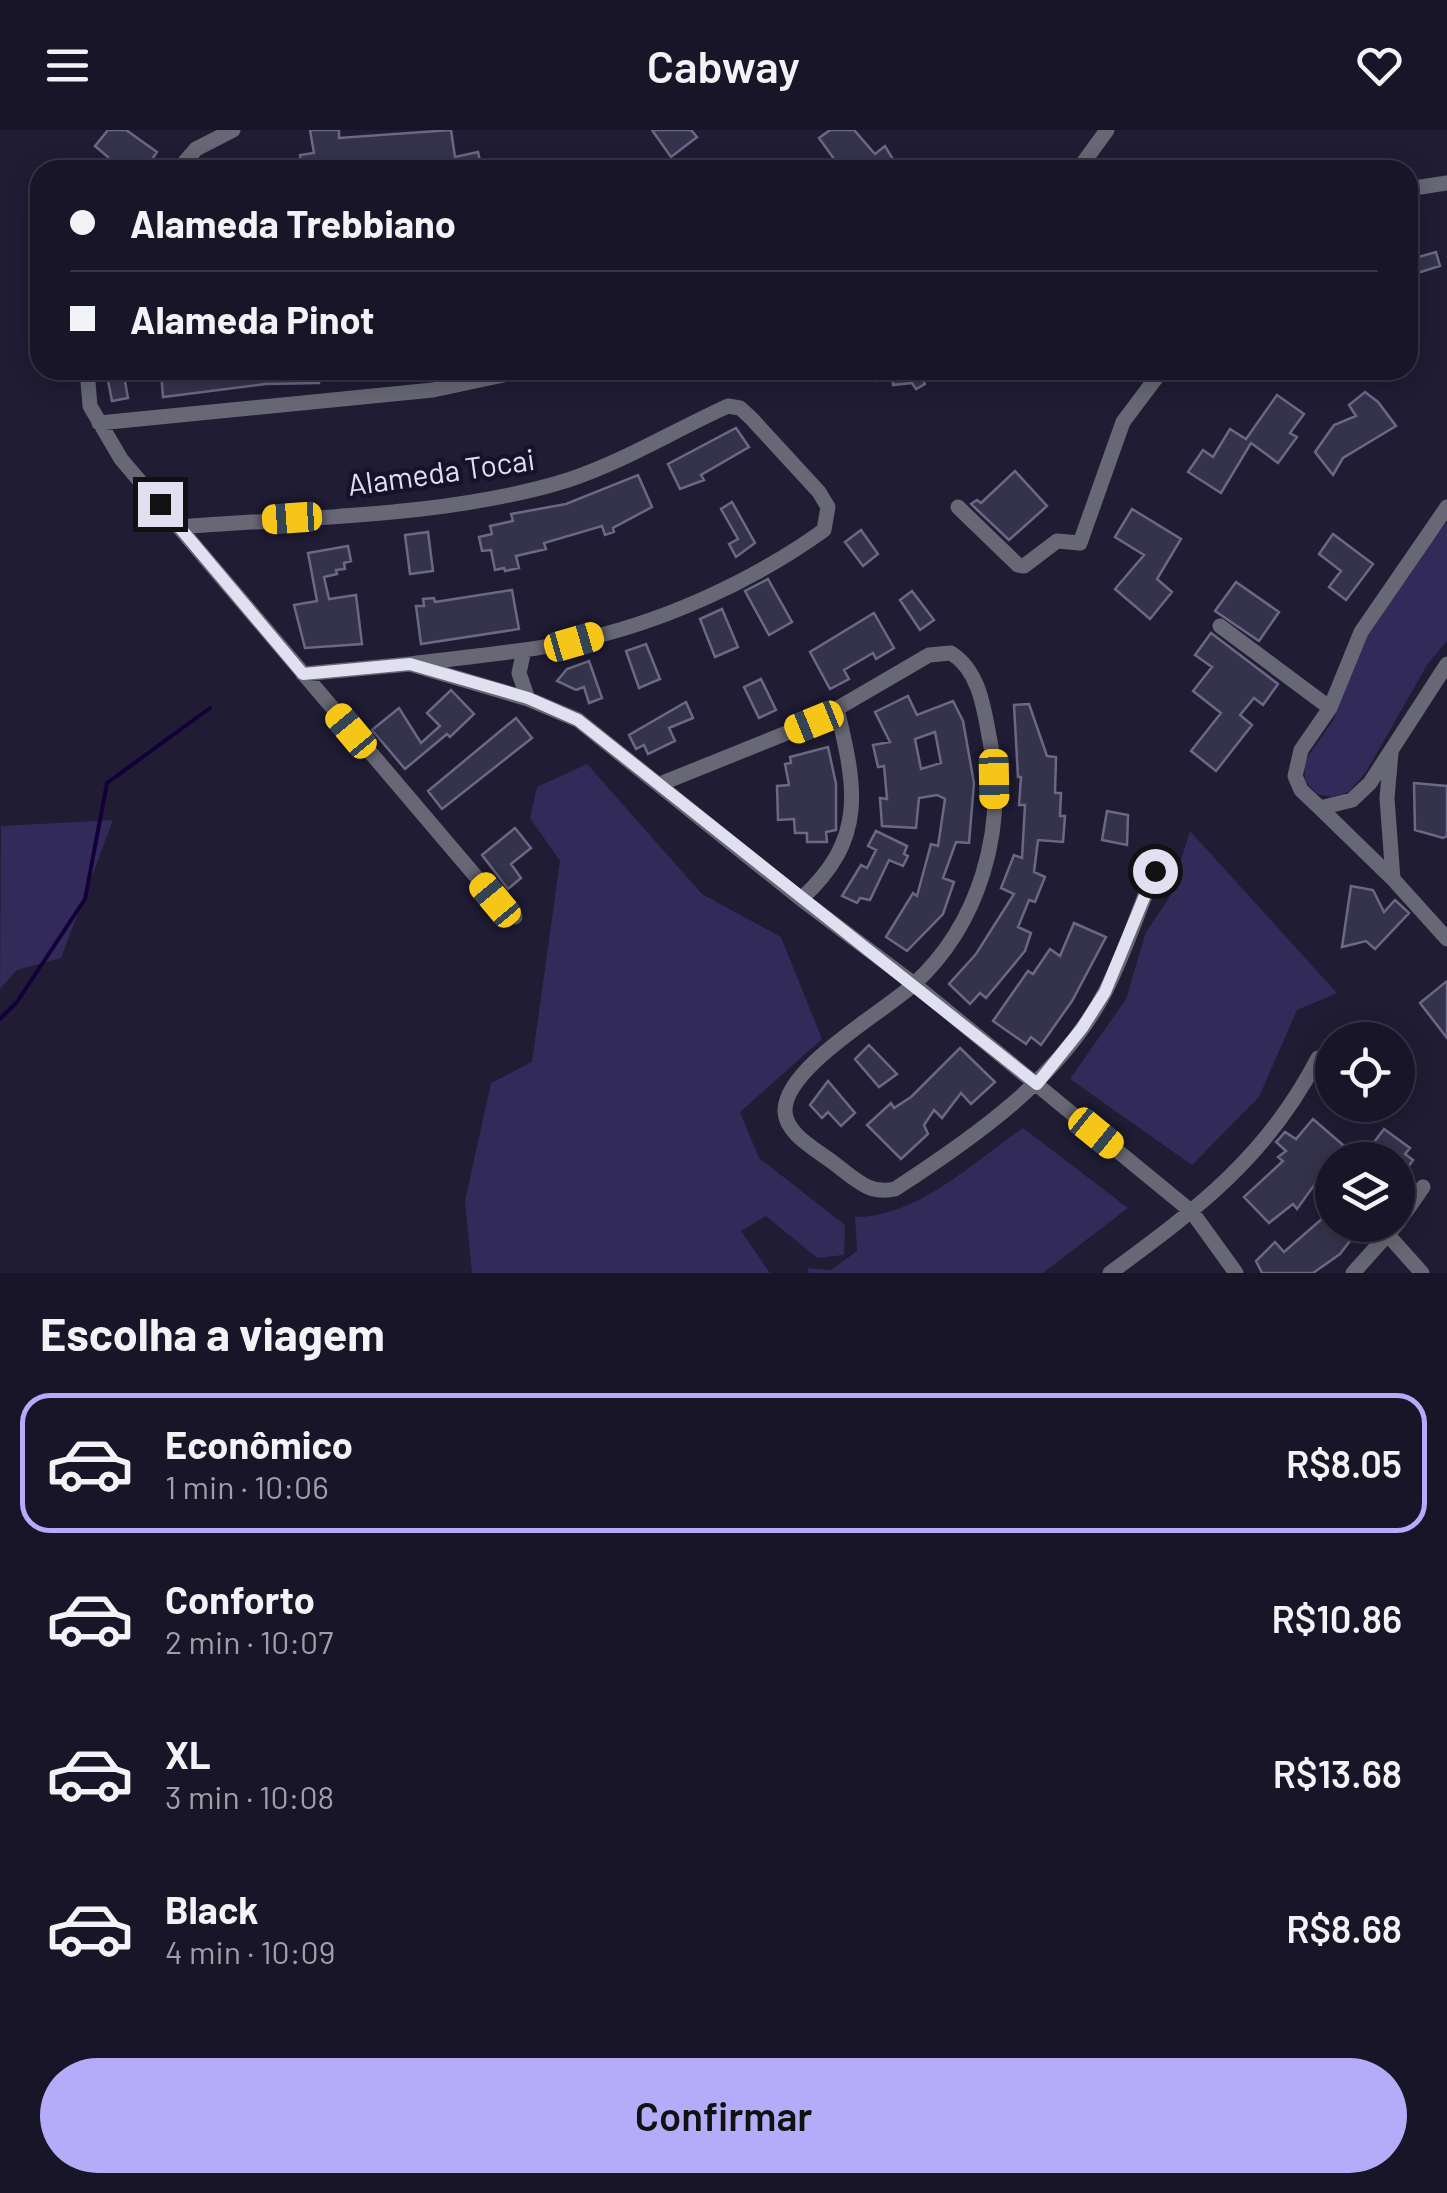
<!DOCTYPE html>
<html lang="pt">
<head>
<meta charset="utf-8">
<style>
	:root { --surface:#171527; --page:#242233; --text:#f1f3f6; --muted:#9e9fa7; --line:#363444; --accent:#b5acf9 }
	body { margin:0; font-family:Barlow,sans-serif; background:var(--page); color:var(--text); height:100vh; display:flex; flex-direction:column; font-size:38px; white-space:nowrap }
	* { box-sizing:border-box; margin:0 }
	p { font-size:32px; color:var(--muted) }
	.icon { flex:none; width:55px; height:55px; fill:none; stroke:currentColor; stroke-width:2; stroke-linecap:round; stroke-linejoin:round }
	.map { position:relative; height:1143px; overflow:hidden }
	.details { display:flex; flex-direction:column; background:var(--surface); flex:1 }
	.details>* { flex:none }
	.banner { position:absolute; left:30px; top:30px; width:1388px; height:220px; border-radius:30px; box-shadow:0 5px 25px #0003,0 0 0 2px var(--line); display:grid; align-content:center; height:220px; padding:0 40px; background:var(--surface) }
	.controls { position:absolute; left:1315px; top:892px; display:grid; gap:20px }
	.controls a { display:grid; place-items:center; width:100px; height:100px; border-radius:50%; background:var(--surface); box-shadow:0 5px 25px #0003,0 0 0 2px var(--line); font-size:50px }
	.end { position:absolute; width:45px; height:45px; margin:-22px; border:12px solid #e1e0f1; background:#111; box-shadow:0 0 0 5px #111 }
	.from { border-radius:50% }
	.car { position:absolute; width:30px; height:60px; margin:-30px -15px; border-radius:12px; box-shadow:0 0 8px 2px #0007; background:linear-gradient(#f5c518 24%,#345 0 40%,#f5c518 0 76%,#345 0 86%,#f5c518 0) }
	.banner b { display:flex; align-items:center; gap:35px; height:95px; font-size:38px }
	.banner b+b { border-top:2px solid var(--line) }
	.banner i { width:25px; height:25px; background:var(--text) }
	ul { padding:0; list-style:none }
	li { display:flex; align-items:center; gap:30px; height:140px; margin:0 20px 15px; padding:0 20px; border:5px solid transparent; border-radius:30px }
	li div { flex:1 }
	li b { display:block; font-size:38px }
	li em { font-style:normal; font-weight:600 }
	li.selected { border-color:var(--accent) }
	li>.icon { width:90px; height:90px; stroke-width:1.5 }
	h2 { padding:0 40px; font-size:45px; line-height:120px }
	.primary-button { display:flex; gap:20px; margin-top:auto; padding:20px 40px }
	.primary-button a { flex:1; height:115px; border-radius:60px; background:var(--accent); color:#111; font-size:40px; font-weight:600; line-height:115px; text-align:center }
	header { display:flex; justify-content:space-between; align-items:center; height:130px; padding:0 40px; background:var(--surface); font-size:45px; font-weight:600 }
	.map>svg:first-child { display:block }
</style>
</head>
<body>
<header><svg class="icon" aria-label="menu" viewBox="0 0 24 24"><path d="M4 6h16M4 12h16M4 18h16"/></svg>Cabway<svg class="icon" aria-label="heart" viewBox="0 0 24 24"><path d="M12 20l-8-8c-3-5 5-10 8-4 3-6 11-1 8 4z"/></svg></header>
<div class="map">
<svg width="1447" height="1143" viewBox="0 0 1447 1143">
	<rect width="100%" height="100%" fill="#1f1c34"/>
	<path fill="#322a59" d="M1447,392V511L1427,535L1366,642L1349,662L1331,667L1317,664L1305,651L1304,632L1334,589L1365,506L1397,457Z
		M587,634L702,764L781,807L822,909L740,982L759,1028L845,1095L844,1125L817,1128L766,1086L741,1101L770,1143H472L465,1071L491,953L532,932L560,731L530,688L537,657Z
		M113,690L61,828L17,840L0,859L1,696Z
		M1190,701L1337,863L1297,880L1259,967L1192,1035L1070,949L1126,869L1146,802L1169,768Z
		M1023,998L1128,1078L1043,1143H809L807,1138L831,1140L857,1121L855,1087C918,1087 973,1032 1023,998Z"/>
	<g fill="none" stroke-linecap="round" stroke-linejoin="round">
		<path stroke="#130039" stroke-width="4" d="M0,889L17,872L85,769L107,653L210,578"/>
	</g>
	<path fill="#35324c" stroke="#6b6886" stroke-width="2.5" fill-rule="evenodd" d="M108,0H126L157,22L150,32L160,40H100L108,27L95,16Z
		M310,0H339V8L451,0L455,27L478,22L482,40H427V36L302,40L300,25L314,23Z
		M652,0H691L697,7L671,27Z
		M830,0H854L875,24L885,16L894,31L883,40H842L819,8Z
		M1436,122L1440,136L1408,146V130Z
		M106,240H123L128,268L112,271Z
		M181,240H318L319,253L266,254L163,267L161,242Z
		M874,240H917L925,254L916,259L912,253L893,255V250L875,251Z
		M1365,262L1378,272L1396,296L1343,328L1333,345L1315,322L1334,295L1356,286L1349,275Z
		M1277,265L1304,284L1290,303L1297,307L1278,333L1251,313L1221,363L1188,342L1203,320L1213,327L1230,299L1246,309Z
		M736,298L749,317L701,345L704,350L680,359L668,334Z
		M1015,341L1047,376L1009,410L971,374L977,370L981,373Z
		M638,345L652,377L613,398L614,402L605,405L602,396L544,413L546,419L516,426L519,438L505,441L504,438L495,440L491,420L482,421L479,407L492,404L490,396L513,391L511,384L566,374Z
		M732,372L755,413L736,427L729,414L738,409L721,379Z
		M1132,379L1181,409L1157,449L1172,462L1150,489L1115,459L1144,425L1115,407Z
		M861,400L878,424L863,436L845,412Z
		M428,402L433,441L410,444L405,405Z
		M1333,404L1373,434L1346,470L1329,457L1341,441L1319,424Z
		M348,416L351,431L344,433L345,439L336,440L337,444L324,447L329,469L356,465L362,514L305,518L294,475L317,471L308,423Z
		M768,449L792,492L769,505L745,461Z
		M1236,452L1279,482L1259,511L1215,481Z
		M512,460L519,499L421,514L416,476H424L423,469L434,468L435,472Z
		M912,461L934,490L920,500L900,470Z
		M722,479L738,517L715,527L700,489Z
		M874,483L894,518L876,529L873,523L844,540L849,549L830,559L810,522Z
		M1211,503L1278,554L1263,575L1254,568L1240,585L1252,595L1216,641L1191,621L1221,583L1193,561L1212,537L1195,525Z
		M646,514L660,549L639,558L626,521Z
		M589,531L602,568L589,573L584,557L576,560L557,551L567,539Z
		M761,549L776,580L759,588L744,557Z
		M451,560L474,584L450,607L447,604L405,639L372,600L399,578L421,613L440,596L427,583Z
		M908,566L917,585L953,571L963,591L974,653L969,713L956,712L943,748L954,752L943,784L907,821L886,807L913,763L917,766L931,714L938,716L945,669L937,665L919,668L916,698L882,696L880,668L887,669L884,636L878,637L873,615L890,612L875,582ZM935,602L941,633L921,639L915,609Z
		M686,572L693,588L669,598L675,611L648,624L644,615L636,619L629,605Z
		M1029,574L1047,626L1056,627L1055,663H1061L1060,686H1065L1063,712L1038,710L1034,742L1045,747L1035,772L1029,770L1018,797L1031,803L1025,821L986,868L980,863L970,874L949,854L976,824L1014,764L1001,758L1014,725L1022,728L1025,675H1019L1021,647H1018L1014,575Z
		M516,588L532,608L442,679L428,661Z
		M828,617L836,654V700L826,702L827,712H807V703H795L794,689L778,690L777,656L789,655L785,634L791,633L790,627Z
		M1414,653L1447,656V706L1443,708L1415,700Z
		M1107,681L1128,685L1127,715L1102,710Z
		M515,698L531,718L511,734L521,748L508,759L482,725Z
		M876,701L907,716L904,724L908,726L903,736L889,730L870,770L860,768L857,773L842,766L861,735L867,738L876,720L868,716Z
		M1351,756L1373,760L1384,782L1395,770L1409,783L1375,819L1366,811L1342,817Z
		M1074,793L1106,807L1072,871L1041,915L1031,907L1026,914L993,891L1028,841L1033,844L1050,819L1060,826Z
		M1447,851V908L1420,873Z
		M869,915L897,944L879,957L855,929Z
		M960,918L995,952L971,974L961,963L942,988L934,980L924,995L928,1004L901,1029L867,995L891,973L894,978L911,967Z
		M828,951L855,983L841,996L828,982L822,988L810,975Z
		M1313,989L1343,1015L1297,1079L1293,1074L1269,1093L1244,1067L1283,1031L1278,1027L1286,1021L1276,1012L1279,1009L1285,1002L1296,1009Z
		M1384,999L1410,1018L1405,1024L1413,1030L1398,1051V1030H1373L1380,1021L1372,1015Z
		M1332,1080V1095H1362L1340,1124L1313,1143H1262L1256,1131L1275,1112L1284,1122Z"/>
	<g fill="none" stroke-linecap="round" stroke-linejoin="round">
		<path stroke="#686775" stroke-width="15" d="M178,40L196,19L233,0
			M1078,40L1107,0
			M1408,59L1447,53
			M87,240L90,276L121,329L495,769L515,787
			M99,293L433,260L527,240
			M958,377L1018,435L1024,436L1057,411L1080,413L1123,292L1162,240
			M1447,377L1361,502L1330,578L1301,620L1295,646L1301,660L1320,678L1352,670L1370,653L1447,534
			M180,397C303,387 450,387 568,350C623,332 675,300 728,276L740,278L751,288L819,362L828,377L824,400C752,452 659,494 571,512C518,523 464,527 410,534
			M1220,496L1330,578
			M524,520L519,543L528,569
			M303,544L410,534L528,569L578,590L801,769L914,854L1192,1082L1236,1143
			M1391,623L1387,668L1393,749
			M660,654L814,592L929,525L951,523C980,541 984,580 990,611C1007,699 980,794 913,855C882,883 786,937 785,980C784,1004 819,1021 835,1034C855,1049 869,1065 895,1059C975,1007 1060,948 1105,862C1125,823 1138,781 1155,741
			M1320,678L1393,749L1447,809
			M801,769C867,709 856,658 837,579
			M1398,1093L1423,1057
			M1388,1105L1422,1143
			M1110,1143C1197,1079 1267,1027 1318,928
			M1353,1143L1396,1095"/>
	</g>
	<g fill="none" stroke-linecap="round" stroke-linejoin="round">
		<path stroke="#e1e0f1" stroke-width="12" d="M160,374L303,544L410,534L528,568L578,590L1037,954L1082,898L1105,862L1155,741"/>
	</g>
	<g text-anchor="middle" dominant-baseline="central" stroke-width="9" stroke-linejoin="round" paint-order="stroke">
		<g font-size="30" fill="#e1e0f1" stroke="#16122a">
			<text transform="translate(441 341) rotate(-8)">Alameda Tocai</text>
		</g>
	</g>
</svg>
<div class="controls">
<a><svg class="icon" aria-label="locate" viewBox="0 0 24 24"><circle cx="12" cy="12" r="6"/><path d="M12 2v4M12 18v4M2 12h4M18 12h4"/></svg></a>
<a><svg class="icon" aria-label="layers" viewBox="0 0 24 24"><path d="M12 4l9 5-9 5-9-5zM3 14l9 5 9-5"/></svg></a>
</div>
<i class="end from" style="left:1155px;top:741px"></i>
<i class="end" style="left:160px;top:374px"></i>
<i class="car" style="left:292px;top:388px;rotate:266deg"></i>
<i class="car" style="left:574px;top:512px;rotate:74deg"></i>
<i class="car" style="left:814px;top:592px;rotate:248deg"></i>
<i class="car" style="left:351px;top:601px;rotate:320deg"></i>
<i class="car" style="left:994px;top:649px;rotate:179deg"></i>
<i class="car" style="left:495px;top:770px;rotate:320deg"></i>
<i class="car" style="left:1096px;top:1003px;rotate:129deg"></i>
<div class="banner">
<b><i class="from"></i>Alameda Trebbiano</b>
<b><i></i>Alameda Pinot</b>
</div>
</div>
<section class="details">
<h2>Escolha a viagem</h2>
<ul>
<li class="selected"><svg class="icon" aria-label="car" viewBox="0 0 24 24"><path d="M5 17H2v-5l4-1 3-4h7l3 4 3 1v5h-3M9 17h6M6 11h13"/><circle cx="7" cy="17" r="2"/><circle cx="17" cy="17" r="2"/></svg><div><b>Econômico</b><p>1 min · 10:06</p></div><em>R$8.05</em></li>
<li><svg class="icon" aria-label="car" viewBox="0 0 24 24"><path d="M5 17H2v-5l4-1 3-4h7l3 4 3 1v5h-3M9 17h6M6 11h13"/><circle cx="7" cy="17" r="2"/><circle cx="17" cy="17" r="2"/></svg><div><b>Conforto</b><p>2 min · 10:07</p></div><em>R$10.86</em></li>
<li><svg class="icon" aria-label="car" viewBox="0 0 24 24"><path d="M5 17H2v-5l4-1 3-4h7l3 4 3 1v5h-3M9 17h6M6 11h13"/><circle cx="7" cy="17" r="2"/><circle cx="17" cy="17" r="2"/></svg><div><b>XL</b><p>3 min · 10:08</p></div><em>R$13.68</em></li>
<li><svg class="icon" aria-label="car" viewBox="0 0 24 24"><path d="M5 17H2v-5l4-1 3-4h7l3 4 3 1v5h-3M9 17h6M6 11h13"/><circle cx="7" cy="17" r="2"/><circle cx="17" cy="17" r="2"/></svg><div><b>Black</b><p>4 min · 10:09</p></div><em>R$8.68</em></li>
</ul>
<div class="primary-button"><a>Confirmar</a></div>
</section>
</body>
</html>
